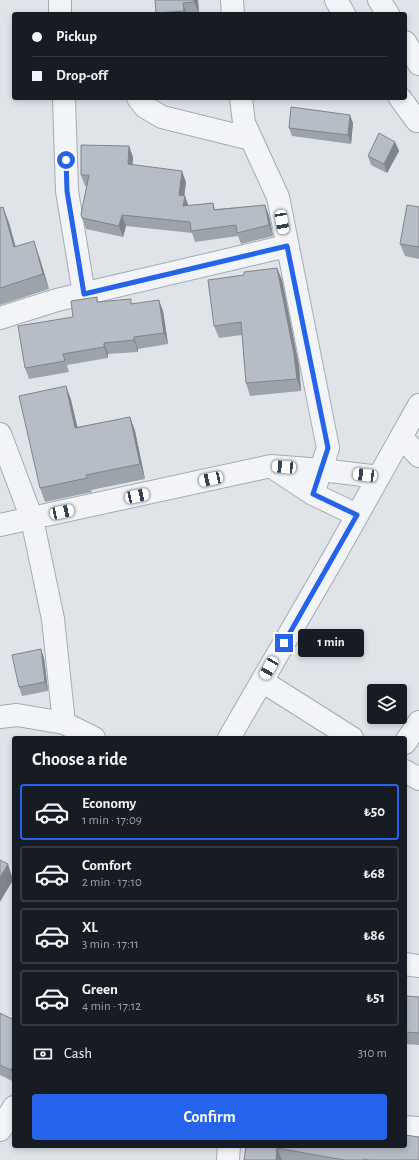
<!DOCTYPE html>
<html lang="en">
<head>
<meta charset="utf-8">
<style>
	:root { --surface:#171b24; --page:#20242c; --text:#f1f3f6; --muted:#9ea1a6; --line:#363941; --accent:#2563eb }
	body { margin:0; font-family:"Alegreya Sans",sans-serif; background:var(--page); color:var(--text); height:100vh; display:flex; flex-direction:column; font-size:15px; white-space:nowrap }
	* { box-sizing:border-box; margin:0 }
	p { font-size:13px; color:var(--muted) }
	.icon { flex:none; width:22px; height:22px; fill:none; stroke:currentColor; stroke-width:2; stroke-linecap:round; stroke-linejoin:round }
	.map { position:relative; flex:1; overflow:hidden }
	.drawer { position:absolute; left:12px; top:736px; width:395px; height:412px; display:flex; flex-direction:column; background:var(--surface); border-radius:4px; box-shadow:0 2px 6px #0003 }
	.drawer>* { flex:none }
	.hud { position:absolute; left:12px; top:12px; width:395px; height:88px; border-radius:4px; box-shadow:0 2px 6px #0003; display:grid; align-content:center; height:88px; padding:0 20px; background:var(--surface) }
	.controls { position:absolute; left:367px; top:684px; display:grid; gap:8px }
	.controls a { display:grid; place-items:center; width:40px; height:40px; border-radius:4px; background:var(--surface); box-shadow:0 2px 6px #0003; font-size:20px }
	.end { position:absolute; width:18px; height:18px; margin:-9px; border:5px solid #2563eb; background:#fff; box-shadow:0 0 0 2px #fff }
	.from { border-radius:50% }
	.bubble { position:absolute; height:28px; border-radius:4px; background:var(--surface); box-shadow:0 2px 6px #0003; font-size:13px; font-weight:700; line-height:28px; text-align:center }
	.car { position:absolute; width:12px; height:24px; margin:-12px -6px; border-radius:5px; box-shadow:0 0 3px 1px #0007; background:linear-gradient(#fff 24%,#345 0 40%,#fff 0 76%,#345 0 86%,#fff 0) }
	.hud b { display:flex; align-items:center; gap:14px; height:38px; font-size:15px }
	.hud b+b { border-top:1px solid var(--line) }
	.hud i { width:10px; height:10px; background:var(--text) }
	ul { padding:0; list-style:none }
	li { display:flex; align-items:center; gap:12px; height:56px; margin:0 8px 6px; padding:0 12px; border:2px solid var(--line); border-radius:4px }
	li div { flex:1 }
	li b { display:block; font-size:15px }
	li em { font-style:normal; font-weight:700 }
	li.selected { border-color:var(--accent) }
	li>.icon { width:36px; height:36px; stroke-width:1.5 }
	h2 { padding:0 20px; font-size:18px; line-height:48px }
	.pay { display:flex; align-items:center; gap:10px; height:44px; padding:0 20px; font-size:15px }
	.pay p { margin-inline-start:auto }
	.button { display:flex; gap:8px; margin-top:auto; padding:8px 20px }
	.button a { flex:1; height:46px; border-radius:4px; background:var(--accent); color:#fff; font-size:16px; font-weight:700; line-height:46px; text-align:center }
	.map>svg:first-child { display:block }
</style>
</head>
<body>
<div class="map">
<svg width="419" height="1160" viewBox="0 0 419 1160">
	<rect width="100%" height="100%" fill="#e0e4e9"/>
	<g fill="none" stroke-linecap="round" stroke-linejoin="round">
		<defs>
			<path id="minor" d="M60,0V14
				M232,0L233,14
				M336,0L344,14
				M379,0L388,14
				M405,42L419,64
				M64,98L67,191L84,294
				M138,98L145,107L162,117L251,139
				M241,98L244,123L278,197L328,448L313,494
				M400,98L417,121H419
				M0,318L57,300L287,246
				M0,434L32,519L53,619L64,723
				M401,437L419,456
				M272,467L313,494L357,515
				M0,525L271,466L322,470L379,477
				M262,681L352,738
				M0,717L17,715L64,723L94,738
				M229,738L335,555L419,405
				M405,743L419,722
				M405,771L419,779
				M405,964L419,966
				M405,1127L419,1128
				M0,1130L14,1107
				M228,1160L229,1146"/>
		</defs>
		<use href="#minor" stroke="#a5abb3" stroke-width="24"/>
		<use href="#minor" stroke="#f3f4f7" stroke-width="22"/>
	</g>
	<path fill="#9da3aa" d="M155,0H198L199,14H156Z
		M353,123L351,144L292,136L289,128Z
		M395,142L399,151L387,173L371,165L368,156Z
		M133,157L132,165L186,182L184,196L188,206L213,203L215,209L265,205L269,216L273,236L241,244L238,236L195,242L192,233L126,226L123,237L86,229L82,218L87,186H85L81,175Z
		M3,207L9,223L15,246L39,256L49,289L0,305V208Z
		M419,207V259L405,256L400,244Z
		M277,268L282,280L299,366L301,391L250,396L246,383L242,335L219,338L214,326L244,275Z
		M97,297L98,302L133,304L163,311L168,344L138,349V352L108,354V358L67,365L69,372L29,379L25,368L73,317Z
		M66,386L71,400L77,427L130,417L135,431L145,479L91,490L92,492L45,502L40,488Z
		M44,658L48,691L22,696L19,687Z
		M405,996L419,997V1045L405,1044Z
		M0,1013L14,1020V1082L0,1075Z
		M419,1137V1160H244L246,1146Z"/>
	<path fill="#80848b" d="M194,0H198L199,14L194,2Z
		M183,3L187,14H185L184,11Z
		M350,115L353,123L351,144L348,135Z
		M395,142L399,151L387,173L384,164Z
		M129,146L133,157L132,175L128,164Z
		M182,171L186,182L183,206L179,195Z
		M185,196L189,207L183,206Z
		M265,205L269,216L273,236L269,225Z
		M3,207L9,223L20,262L14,247Z
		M122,215L126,226L123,237L119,226Z
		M34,241L39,256L49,289L43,274Z
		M277,268L282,280L299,366L301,391L297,379Z
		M159,300L163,311L168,344L164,333Z
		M134,337L138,349V352L134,340Z
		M104,343L108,354V358L104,347Z
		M66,386L71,400L81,442L75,428Z
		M130,417L135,431L145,479L140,464Z
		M41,649L44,658L48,691L45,682Z
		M8,864L13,880L0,902V877Z
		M14,1063V1079L11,1070Z
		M277,1148L282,1160H276Z"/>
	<path fill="#b7bdc6" stroke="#80848b" d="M155,0H194V2L183,3L184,11L156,13Z
		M291,107L350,115L348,135L289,128Z
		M379,133L395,142L384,164L368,156Z
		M81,145L129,146L128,164L182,171L179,195L185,196L183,206L213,203L214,210L265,205L269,225L237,233L236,225L191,231L190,222L122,215L119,226L82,218L81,214L89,175H81Z
		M407,205L419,207V247L400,244Z
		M3,207L14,247L34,241L43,274L0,288V208Z
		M277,268L294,354L297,379L246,383L241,322L214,326L208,280L244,275V272Z
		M97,297V302L131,299V304L159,300L164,333L134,337V340L104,343V347L63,354L65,361L25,368L18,326L73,317L71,301Z
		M66,386L75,428L130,417L140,464L86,475L87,478L40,488L19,396Z
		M41,649L45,682L19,687L12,655Z
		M0,860L8,864L0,877Z
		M405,996L419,997V1033L405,1032Z
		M0,1013L14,1020V1063L11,1070L0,1065Z
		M405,1135L419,1137V1160H369L364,1159V1160H344L277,1148L276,1160H244L246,1146H405Z"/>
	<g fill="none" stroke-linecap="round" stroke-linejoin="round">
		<path stroke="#2563eb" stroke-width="5" d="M66,160L67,191L84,294L287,246L328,448L313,494L357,515L284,643"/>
	</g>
</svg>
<div class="controls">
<a><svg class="icon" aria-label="layers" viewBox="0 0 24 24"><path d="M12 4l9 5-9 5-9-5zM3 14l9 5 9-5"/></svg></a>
</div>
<i class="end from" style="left:66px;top:160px"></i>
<i class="end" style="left:284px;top:643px"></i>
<div class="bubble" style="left:298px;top:629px;width:66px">1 min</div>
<i class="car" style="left:282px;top:222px;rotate:170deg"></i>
<i class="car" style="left:284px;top:467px;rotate:274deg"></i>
<i class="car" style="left:365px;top:475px;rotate:277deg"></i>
<i class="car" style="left:211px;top:479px;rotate:258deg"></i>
<i class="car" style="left:137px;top:496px;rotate:78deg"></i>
<i class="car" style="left:62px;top:512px;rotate:78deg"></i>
<i class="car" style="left:269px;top:668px;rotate:210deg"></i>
<div class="hud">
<b><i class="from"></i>Pickup</b>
<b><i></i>Drop-off</b>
</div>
<section class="drawer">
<h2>Choose a ride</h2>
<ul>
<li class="selected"><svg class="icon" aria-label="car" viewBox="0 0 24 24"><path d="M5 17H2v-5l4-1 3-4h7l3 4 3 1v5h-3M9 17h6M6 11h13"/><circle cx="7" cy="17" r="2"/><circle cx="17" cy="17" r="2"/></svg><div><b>Economy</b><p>1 min · 17:09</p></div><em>₺50</em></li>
<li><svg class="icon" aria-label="car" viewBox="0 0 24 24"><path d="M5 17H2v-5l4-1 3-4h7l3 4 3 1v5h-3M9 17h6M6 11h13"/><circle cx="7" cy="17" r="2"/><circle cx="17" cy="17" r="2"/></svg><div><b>Comfort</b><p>2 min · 17:10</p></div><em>₺68</em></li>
<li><svg class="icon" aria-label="car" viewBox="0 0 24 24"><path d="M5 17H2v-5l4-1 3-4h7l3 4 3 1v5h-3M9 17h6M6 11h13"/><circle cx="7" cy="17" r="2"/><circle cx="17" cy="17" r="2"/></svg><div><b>XL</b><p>3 min · 17:11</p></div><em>₺86</em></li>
<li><svg class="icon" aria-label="car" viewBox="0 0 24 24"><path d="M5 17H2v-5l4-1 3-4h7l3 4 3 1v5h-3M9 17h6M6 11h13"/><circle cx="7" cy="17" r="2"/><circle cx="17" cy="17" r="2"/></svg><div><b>Green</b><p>4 min · 17:12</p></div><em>₺51</em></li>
</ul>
<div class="pay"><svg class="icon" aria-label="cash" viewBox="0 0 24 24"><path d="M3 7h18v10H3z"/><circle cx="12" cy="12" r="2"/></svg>Cash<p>310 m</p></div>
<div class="button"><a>Confirm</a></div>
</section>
</div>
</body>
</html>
